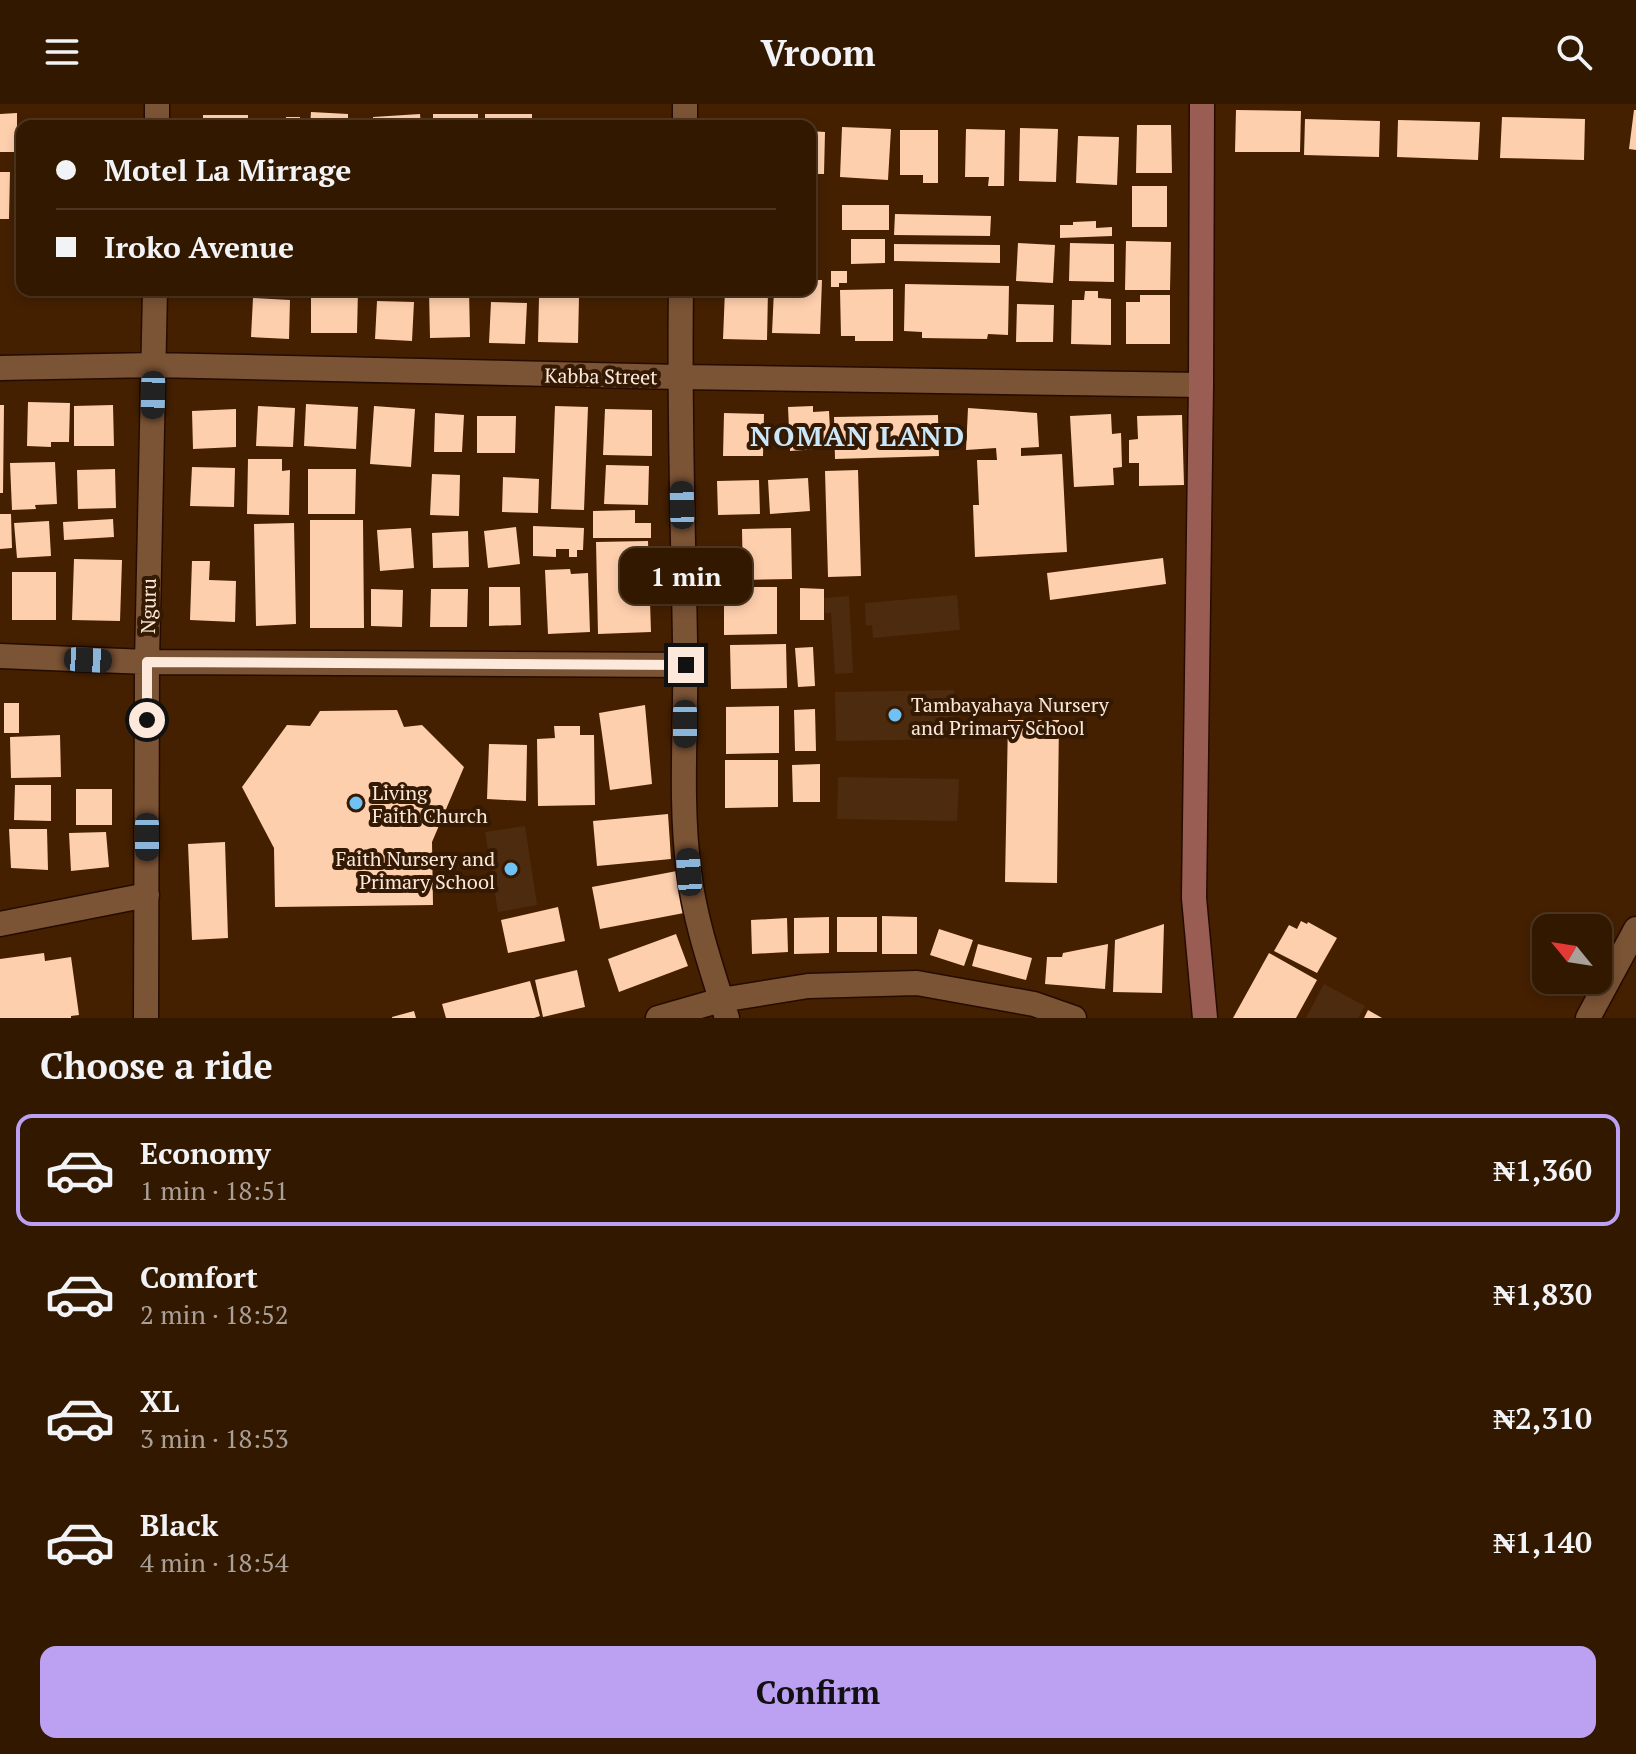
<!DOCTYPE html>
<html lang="en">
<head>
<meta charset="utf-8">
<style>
	:root { --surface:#331800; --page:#3b210a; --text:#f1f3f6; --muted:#a9a099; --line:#4e3722; --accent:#bca0f2 }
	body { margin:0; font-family:"PT Serif",serif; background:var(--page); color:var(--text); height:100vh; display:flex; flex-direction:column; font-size:30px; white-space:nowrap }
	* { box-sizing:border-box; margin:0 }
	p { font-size:26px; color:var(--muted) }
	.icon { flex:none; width:44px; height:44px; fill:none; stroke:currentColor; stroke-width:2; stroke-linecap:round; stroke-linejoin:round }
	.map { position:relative; height:914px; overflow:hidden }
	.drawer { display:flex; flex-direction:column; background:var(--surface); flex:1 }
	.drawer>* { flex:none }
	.banner { position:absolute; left:16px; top:16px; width:800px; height:176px; border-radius:16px; box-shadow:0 4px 12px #0003,0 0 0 2px var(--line); display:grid; align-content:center; height:176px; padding:0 40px; background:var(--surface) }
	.needle { width:52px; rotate:300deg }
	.tools { position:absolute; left:1532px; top:810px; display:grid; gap:16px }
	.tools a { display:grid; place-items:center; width:80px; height:80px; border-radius:16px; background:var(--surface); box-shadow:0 4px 12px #0003,0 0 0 2px var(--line); font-size:40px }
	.end { position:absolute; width:36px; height:36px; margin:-18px; border:10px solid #fce9dc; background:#111; box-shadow:0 0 0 4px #111 }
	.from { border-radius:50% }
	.bubble { position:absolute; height:56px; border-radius:16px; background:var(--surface); box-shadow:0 4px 12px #0003,0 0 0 2px var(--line); font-size:26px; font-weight:700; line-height:56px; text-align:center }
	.car { position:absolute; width:24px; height:48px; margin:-24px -12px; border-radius:10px; box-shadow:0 0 6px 2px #0007; background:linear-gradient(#222 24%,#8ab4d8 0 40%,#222 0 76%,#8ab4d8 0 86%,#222 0) }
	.banner b { display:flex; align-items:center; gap:28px; height:76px; font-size:30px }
	.banner b+b { border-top:2px solid var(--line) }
	.banner i { width:20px; height:20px; background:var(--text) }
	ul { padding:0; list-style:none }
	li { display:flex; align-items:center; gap:24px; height:112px; margin:0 16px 12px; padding:0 24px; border:4px solid transparent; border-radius:16px }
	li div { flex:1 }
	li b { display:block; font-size:30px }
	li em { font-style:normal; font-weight:700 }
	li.current { border-color:var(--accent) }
	li>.icon { width:72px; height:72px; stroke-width:1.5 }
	h2 { padding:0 40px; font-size:36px; line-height:96px }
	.action { display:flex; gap:16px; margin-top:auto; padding:16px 40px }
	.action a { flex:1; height:92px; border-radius:16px; background:var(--accent); color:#111; font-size:32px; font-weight:700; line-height:92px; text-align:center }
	header { display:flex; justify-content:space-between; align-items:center; height:104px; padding:0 40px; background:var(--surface); font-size:36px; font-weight:700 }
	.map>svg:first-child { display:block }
</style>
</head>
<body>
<header><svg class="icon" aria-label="menu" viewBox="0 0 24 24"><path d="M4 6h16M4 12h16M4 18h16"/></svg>Vroom<svg class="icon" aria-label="search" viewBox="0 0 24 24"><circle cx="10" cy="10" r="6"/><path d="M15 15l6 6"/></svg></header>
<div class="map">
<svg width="1636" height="914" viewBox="0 0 1636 914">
	<rect width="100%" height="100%" fill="#442000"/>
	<path fill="#4c2b0f" d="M957,491L960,526L873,534L872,521L866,522L865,499Z
		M849,492L853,569L835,570L831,509H825L824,494Z
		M954,586V635L836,637L835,588Z
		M838,673L959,675L957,717L837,715Z
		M525,722L537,801L498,808L485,728Z
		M1324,880L1365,902L1358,914H1306Z"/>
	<path fill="#fecfad" d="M1236,6L1301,7L1300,48H1235Z
		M1634,6H1636V46L1629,45Z
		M311,8L348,10V22H310Z
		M17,9V48H0V10Z
		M420,10L421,22H373V13Z
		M433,10H478V22H433Z
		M485,10H532V22H485Z
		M203,11H248V22H203Z
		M286,13H300V22H286Z
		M1502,13L1585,15L1584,56L1500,54Z
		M280,14L281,22H258V15Z
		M651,14V22H606L607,16Z
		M1305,15L1380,17L1379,53L1304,51Z
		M1398,16L1480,18L1478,56L1397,53Z
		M1137,21H1171L1172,69H1136Z
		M842,23L891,25L888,76L840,73Z
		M1020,24L1058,25L1056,78L1019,77Z
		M966,25L1005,26L1004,82H988L989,73H965Z
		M900,26H938V79H923V71H900Z
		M810,27L825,28L824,70H810Z
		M1078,32L1119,33L1117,81L1076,79Z
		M0,68H10L9,115H0Z
		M1132,82H1167V123H1132Z
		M842,101H889V126H842Z
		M895,110L991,112L990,132L894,131Z
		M1096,117V124L1112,123V132L1060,134V121H1073V118Z
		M851,135H885V159L851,160Z
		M1126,137L1171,138L1170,186H1125Z
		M1018,139L1055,141L1053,179L1016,177Z
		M1070,139L1114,140V178L1069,177Z
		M894,140L1000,141V159L894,157Z
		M810,141H815L814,163H810Z
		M831,167H847V179H839V183H831Z
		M810,176H822L820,230L772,229L774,186H810Z
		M905,180L1009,182L1008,231L988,230L987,235L922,234V228L904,227Z
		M893,185V237H855V232H841L840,186Z
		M86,186H123V192L85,191Z
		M185,186H235V190L185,189Z
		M311,186H358L357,229H311Z
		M429,186H469L470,233L430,234Z
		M725,186H768L767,236L723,235Z
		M1085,187H1098V194L1111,195V241L1071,240L1072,196H1084Z
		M1140,191H1170V240H1126V198H1140Z
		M539,193H579L578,239L538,238Z
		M253,194L290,196L289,235L251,233Z
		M377,197L414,198L412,237L375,235Z
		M491,198L527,199L525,240L489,239Z
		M1017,200L1054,201L1053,238H1016Z
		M28,298L70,299L69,338H51V343L27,342Z
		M306,300L358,303L356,345L304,342Z
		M0,301H4L3,389H0Z
		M113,301L114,342H74V302Z
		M258,302L295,304L293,343L256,342Z
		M374,302L415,305L411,363L370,360Z
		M555,302L588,303L584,406L551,405Z
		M813,302V308L829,307L831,344L790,347L788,303Z
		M968,304L1037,309L1039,343L1021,344V352L1062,350L1067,448L975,453L973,401H979L977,356H997L996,344L966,346Z
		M236,305V343L193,345L192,307Z
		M605,305L652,306V352L603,351Z
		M435,309L464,311L462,348H434Z
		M724,309L764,310L763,352H723Z
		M1111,310L1112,330L1121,329L1122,363L1113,364L1114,381L1074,383L1070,312Z
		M938,311L939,352L835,355L834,313Z
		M1182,311L1184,381L1139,382V359H1129V336L1138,335L1137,312Z
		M477,312H516L515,349H477Z
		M248,355H282V367L290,366L289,411L247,410Z
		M55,358L57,400L35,401L36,405L12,406L10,359Z
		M606,361L649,362L648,401L604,400Z
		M192,363L235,364L234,403L190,402Z
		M115,365L116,404L78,405L77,366Z
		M308,365H356L355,410H308Z
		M858,366L861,472L828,473L825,367Z
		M432,370L460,371L459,412L430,411Z
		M503,373L539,375L538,409L502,408Z
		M808,374L810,407L770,410L768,376Z
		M759,376L760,410L718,411L717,377Z
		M635,406V419H651V434H593V407Z
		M0,410H11L12,444L0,445Z
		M113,415L114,433L64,436L63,418Z
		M310,416H363L364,524H310Z
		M49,417L51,452L17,454L14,419Z
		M294,419L296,520L256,522L254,420Z
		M533,422L584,424L583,446H577V453H569V445H556V453L533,452Z
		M516,423L520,460L488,464L484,427Z
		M411,424L414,464L380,467L377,426Z
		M791,424L792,475L743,476L742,425Z
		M468,427L469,463L433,464L432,429Z
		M648,437L651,528L598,530L596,438Z
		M1163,454L1166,480L1050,496L1047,469Z
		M74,455L122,456L120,517L72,516Z
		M192,457H210L209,476L236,477L235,518L190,516Z
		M570,465L571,470L588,469L590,528L548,530L545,466Z
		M12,468H56V516H12Z
		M489,483H520L521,521L489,522Z
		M724,483H777V530L724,531Z
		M800,484L824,485V516H800Z
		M371,485L403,486L402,523L371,522Z
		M431,485H468L467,523H430Z
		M786,540L787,584L731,585L730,541Z
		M813,543L815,582L798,583L795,544Z
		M4,599H19V629H4Z
		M645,601L652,680L610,686L599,609Z
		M779,602V649L726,650V603Z
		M815,605L816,647H795L794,606Z
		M397,606L404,623L422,621L464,663L432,738L433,801L275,803L274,744L242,683L287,621L310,622L320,607Z
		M1008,616H1059L1057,779L1005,778Z
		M554,622H580V631H594L595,701L538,702L537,635L555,634Z
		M60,631L61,673L11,674L10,633Z
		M489,640L527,641L526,697L487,695Z
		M725,656H778V703L725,704Z
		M820,660V698H793L792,661Z
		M15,681H51V717L14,716Z
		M76,685H112V721H76Z
		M668,710L671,755L597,762L593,717Z
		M9,725H47L48,766L11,764Z
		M106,728L109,763L71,767L69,729Z
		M225,738L228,834L192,836L188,740Z
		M677,767L684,809L600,825L592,783Z
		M558,803L565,837L508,849L501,816Z
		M882,812L917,813V850H882Z
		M829,813V849L794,850V814Z
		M837,813H877V848H837Z
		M787,814L788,848L752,850L751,816Z
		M1301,817L1307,820L1308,818L1337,834L1317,869L1274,847L1289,821L1297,825Z
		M1164,820L1162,889L1113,888L1115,836Z
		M939,825L973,836L964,862L930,851Z
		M676,830L688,862L619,888L608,855Z
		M978,840L1032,854L1026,876L972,862Z
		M1108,840L1105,885L1045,880L1047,853H1062L1063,849Z
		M44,849L45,857L71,853L79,911L71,912V914H0V855Z
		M1269,849L1317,876L1296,914H1233Z
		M577,866L585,903L543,913L535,876Z
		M530,877L540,912L534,914H446L442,900Z
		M1368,906L1382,914H1364Z
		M414,907L416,914H392V913Z"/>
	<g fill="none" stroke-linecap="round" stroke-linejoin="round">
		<defs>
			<path id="street" d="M157,22V0
				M685,22V0
				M681,186C679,303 683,420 685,537C687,614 679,692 689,768C695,818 712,866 727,914
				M0,264L154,261L680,273L1201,281
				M0,552L147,558L686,561
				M0,820L147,791
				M146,914L147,558L155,186
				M658,914L721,896L808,882L917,879L1034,900L1074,914
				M1588,914L1636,825"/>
			<path id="secondary" d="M1202,0L1201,281L1194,794L1205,914"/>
		</defs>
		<use href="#street" stroke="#250b00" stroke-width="27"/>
		<use href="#secondary" stroke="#250b00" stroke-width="27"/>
		<use href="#street" stroke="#7b5335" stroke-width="24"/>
		<use href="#secondary" stroke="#9a5d54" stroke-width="24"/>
	</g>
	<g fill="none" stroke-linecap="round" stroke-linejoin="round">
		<path stroke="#fce9dc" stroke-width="10" d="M147,616V558L686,561"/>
	</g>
	<g fill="#70c2f4" stroke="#341903" stroke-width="3">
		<circle cx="895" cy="611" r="8"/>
		<circle cx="356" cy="699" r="8"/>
		<circle cx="511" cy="765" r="8"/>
	</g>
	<g text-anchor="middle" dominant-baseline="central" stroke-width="8" stroke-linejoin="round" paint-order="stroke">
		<g font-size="20" fill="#fce9dc" stroke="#341903">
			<text transform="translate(601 272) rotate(1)">Kabba Street</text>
			<text transform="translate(148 502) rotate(-89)">Nguru</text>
		</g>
		<g font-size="20" fill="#fce9dc" stroke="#341903" text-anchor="start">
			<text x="911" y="600">Tambayahaya Nursery<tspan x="911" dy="23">and Primary School</tspan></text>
			<text x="372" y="688">Living<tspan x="372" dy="23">Faith Church</tspan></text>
			<text x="495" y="754" text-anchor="end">Faith Nursery and<tspan x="495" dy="23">Primary School</tspan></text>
		</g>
		<g font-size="28" font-weight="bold" letter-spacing="2" fill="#cbe8fb" stroke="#341903">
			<text x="858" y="331">NOMAN LAND</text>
		</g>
	</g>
</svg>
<div class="tools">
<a><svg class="needle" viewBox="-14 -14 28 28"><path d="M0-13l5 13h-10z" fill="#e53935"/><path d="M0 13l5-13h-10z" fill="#a9a099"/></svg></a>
</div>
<i class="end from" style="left:147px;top:616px"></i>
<i class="end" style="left:686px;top:561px"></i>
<div class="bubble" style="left:620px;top:444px;width:132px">1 min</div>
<i class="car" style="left:153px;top:291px;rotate:181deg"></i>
<i class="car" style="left:682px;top:401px;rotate:359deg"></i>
<i class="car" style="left:88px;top:556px;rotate:93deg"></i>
<i class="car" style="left:685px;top:620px;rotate:180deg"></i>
<i class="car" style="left:147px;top:733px;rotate:180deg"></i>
<i class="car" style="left:689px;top:768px;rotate:356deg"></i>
<div class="banner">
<b><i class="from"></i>Motel La Mirrage</b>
<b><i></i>Iroko Avenue</b>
</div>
</div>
<section class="drawer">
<h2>Choose a ride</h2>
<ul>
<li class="current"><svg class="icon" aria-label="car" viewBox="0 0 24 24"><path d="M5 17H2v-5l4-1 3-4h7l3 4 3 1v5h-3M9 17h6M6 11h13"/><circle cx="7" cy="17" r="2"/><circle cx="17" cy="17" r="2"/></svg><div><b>Economy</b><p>1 min · 18:51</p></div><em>₦1,360</em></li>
<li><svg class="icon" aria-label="car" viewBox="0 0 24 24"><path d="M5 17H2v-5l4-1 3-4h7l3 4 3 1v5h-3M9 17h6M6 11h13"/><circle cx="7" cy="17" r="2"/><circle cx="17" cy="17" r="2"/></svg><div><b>Comfort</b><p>2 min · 18:52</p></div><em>₦1,830</em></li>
<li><svg class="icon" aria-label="car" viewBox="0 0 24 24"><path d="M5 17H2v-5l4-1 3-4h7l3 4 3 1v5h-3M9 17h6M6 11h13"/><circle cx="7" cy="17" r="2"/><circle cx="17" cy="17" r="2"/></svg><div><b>XL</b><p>3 min · 18:53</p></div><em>₦2,310</em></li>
<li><svg class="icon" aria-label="car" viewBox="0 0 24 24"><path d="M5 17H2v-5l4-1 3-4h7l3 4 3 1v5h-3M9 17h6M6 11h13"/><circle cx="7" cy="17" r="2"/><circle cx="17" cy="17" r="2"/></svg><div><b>Black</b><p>4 min · 18:54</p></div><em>₦1,140</em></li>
</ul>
<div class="action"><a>Confirm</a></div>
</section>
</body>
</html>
